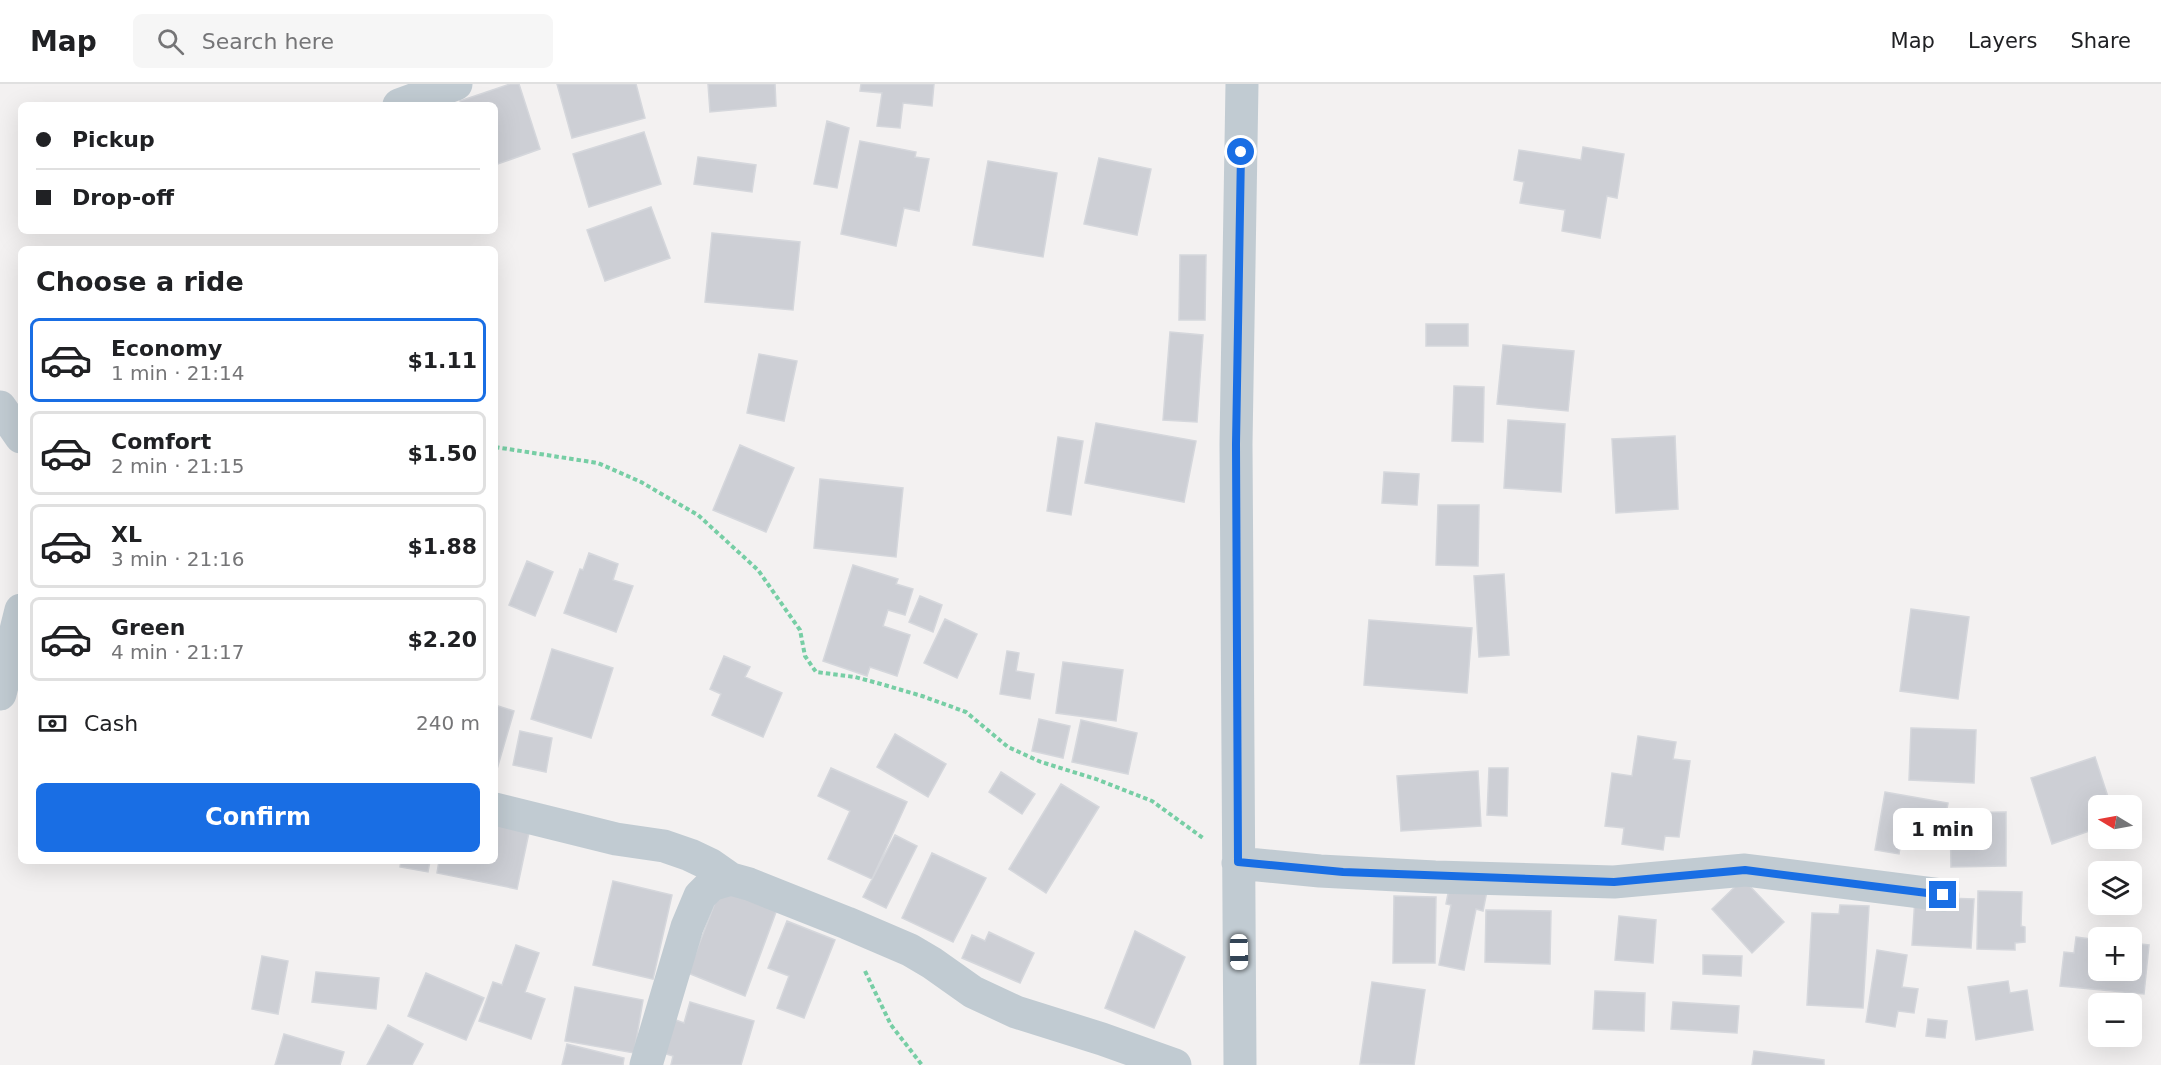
<!DOCTYPE html>
<html lang="en">
<head>
<meta charset="utf-8">
<style>
	:root { --surface:#fff; --page:#f6f6f6; --text:#202124; --muted:#757577; --line:#e0e0e0; --accent:#196ee4 }
	body { margin:0; font-family:"DejaVu Sans",sans-serif; background:var(--page); color:var(--text); height:100vh; display:flex; flex-direction:column; font-size:22px; white-space:nowrap }
	* { box-sizing:border-box; margin:0 }
	p { font-size:20px; color:var(--muted) }
	.icon { flex:none; width:33px; height:33px; fill:none; stroke:currentColor; stroke-width:2; stroke-linecap:round; stroke-linejoin:round }
	.map { position:relative; flex:1; overflow:hidden }
	.panel { position:absolute; left:18px; top:162px; width:480px; height:618px; display:flex; flex-direction:column; background:var(--surface); border-radius:9px; box-shadow:0 6px 24px #0002 }
	.panel>* { flex:none }
	.top-card { position:absolute; left:18px; top:18px; width:480px; height:132px; border-radius:9px; box-shadow:0 6px 24px #0002; display:grid; align-content:center; height:132px; padding:0 18px; background:var(--surface) }
	.needle { width:39px; rotate:280deg }
	.tools { position:absolute; left:2088px; top:711px; display:grid; gap:12px }
	.tools a { display:grid; place-items:center; width:54px; height:54px; border-radius:9px; background:var(--surface); box-shadow:0 6px 24px #0002; font-size:30px }
	.end { position:absolute; width:27px; height:27px; margin:-14px; border:8px solid #196ee4; background:#fff; box-shadow:0 0 0 3px #fff }
	.from { border-radius:50% }
	.bubble { position:absolute; height:42px; border-radius:9px; background:var(--surface); box-shadow:0 6px 24px #0002; font-size:20px; font-weight:700; line-height:42px; text-align:center }
	.car { position:absolute; width:18px; height:36px; margin:-18px -9px; border-radius:8px; box-shadow:0 0 4px 2px #0007; background:linear-gradient(#fff 24%,#345 0 40%,#fff 0 76%,#345 0 86%,#fff 0) }
	.top-card b { display:flex; align-items:center; gap:21px; height:57px; font-size:22px }
	.top-card b+b { border-top:2px solid var(--line) }
	.top-card i { width:15px; height:15px; background:var(--text) }
	ul { padding:0; list-style:none }
	li { display:flex; align-items:center; gap:18px; height:84px; margin:0 12px 9px; padding:0 6px; border:3px solid var(--line); border-radius:9px }
	li div { flex:1 }
	li b { display:block; font-size:22px }
	li em { font-style:normal; font-weight:700 }
	li.active { border-color:var(--accent) }
	li>.icon { width:54px; height:54px; stroke-width:1.5 }
	h2 { padding:0 18px; font-size:27px; line-height:72px }
	.pay { display:flex; align-items:center; gap:15px; height:66px; padding:0 18px; font-size:22px }
	.pay p { margin-inline-start:auto }
	.primary-button { display:flex; gap:12px; margin-top:auto; padding:12px 18px }
	.primary-button a { flex:1; height:69px; border-radius:9px; background:var(--accent); color:#fff; font-size:24px; font-weight:700; line-height:69px; text-align:center }
	header { display:flex; align-items:center; gap:36px; box-sizing:border-box; height:84px; padding:0 30px; background:var(--surface); border-bottom:2px solid var(--line) }
	header strong { font-size:28px }
	nav { display:flex; gap:33px; margin-inline-start:auto; font-size:21px }
	.search { width:420px; height:54px; background:var(--page); display:flex; align-items:center; gap:15px; box-sizing:border-box; padding:0 21px; border-radius:9px; color:var(--muted); font-size:22px }
	.map>svg:first-child { display:block }
</style>
</head>
<body>
<header>
<strong>Map</strong>
<div class="search"><svg class="icon" aria-label="search" viewBox="0 0 24 24"><circle cx="10" cy="10" r="6"/><path d="M15 15l6 6"/></svg>Search here</div>
<nav><a>Map</a><a>Layers</a><a>Share</a></nav>
</header>
<div class="map">
<svg width="2161" height="981" viewBox="0 0 2161 981">
	<rect width="100%" height="100%" fill="#f3f1f1"/>
	<path fill="#cdcfd5" stroke="#d5d7dc" stroke-width="1.5" d="M510,0H519L540,65L495,81V21H462L460,17Z
		M557,0H636L645,34L572,54Z
		M708,0H775L776,22L710,28Z
		M861,0H934L932,22L903,19L900,44L877,42L882,9L860,7Z
		M827,37L849,44L837,104L814,100Z
		M644,48L661,100L589,123L573,70Z
		M860,57L916,68L915,73L929,75L919,127L904,124L896,162L841,150Z
		M1583,63L1624,70L1617,114L1607,112L1600,154L1562,147L1565,126L1520,119L1524,98L1514,96L1519,66L1581,76Z
		M698,73L756,81L752,108L694,100Z
		M1099,74L1151,85L1137,151L1084,140Z
		M988,77L1057,89L1043,173L973,161Z
		M651,123L670,174L605,197L587,146Z
		M712,149L800,158L793,226L705,218Z
		M1180,171H1206L1205,236H1179Z
		M1426,240H1468V262H1426Z
		M1170,248L1203,251L1197,338L1163,336Z
		M1503,261L1574,267L1568,327L1497,320Z
		M759,270L797,277L784,337L747,329Z
		M1454,302L1484,303L1483,358L1452,357Z
		M1508,336L1565,340L1561,408L1504,404Z
		M1096,339L1196,357L1184,418L1085,399Z
		M1675,352L1678,425L1616,429L1612,355Z
		M1058,353L1083,357L1071,431L1047,427Z
		M740,361L794,384L766,448L713,426Z
		M1384,388L1419,390L1417,421L1382,419Z
		M820,395L903,404L896,473L814,464Z
		M1438,421H1479L1478,482L1436,481Z
		M589,469L618,480L613,496L633,502L616,548L564,529L580,485L583,486Z
		M527,477L553,488L535,532L509,521Z
		M853,481L898,495L896,500L913,505L905,531L888,526L883,542L910,551L897,592L870,583L867,592L823,577Z
		M1504,490L1509,571L1479,573L1474,492Z
		M920,512L942,521L933,548L909,538Z
		M1911,525L1969,533L1958,615L1900,607Z
		M945,535L977,550L957,594L924,579Z
		M1369,536L1472,544L1467,609L1364,601Z
		M552,565L613,584L591,654L531,635Z
		M1007,567L1019,569L1016,587L1034,590L1030,615L1000,610Z
		M724,572L750,583L745,593L782,609L763,653L712,631L721,610L710,605Z
		M1063,578L1123,586L1116,637L1056,629Z
		M495,621L514,627L495,692Z
		M1039,635L1070,642L1063,674L1032,667Z
		M1081,636L1137,649L1128,690L1072,678Z
		M1911,644L1976,646L1974,699L1909,696Z
		M520,647L552,654L546,688L513,681Z
		M895,650L946,680L928,713L877,683Z
		M1638,652L1676,658L1673,675L1690,677L1679,753L1665,752L1663,766L1622,760L1624,744L1605,742L1612,689L1632,692Z
		M2095,673L2111,722H2098V744L2052,760L2031,694Z
		M831,684L907,718L872,795L828,775L850,727L818,712Z
		M1489,684H1508L1507,732L1487,731Z
		M1478,687L1481,742L1401,747L1397,692Z
		M1001,688L1035,710L1022,730L989,708Z
		M1061,700L1099,723L1046,809L1009,785Z
		M1885,708L1948,719L1940,765L1901,758L1899,770L1875,766Z
		M2006,728V782L1951,783L1950,729Z
		M495,732L531,739L517,805L437,789L439,777H495Z
		M895,751L917,762L886,824L863,813Z
		M932,769L986,794L953,858L902,834Z
		M401,777H430L428,788L400,783Z
		M1451,794L1488,802L1483,827L1476,825L1464,886L1439,881L1451,821L1446,820Z
		M1743,795L1784,838L1752,869L1712,825Z
		M613,797L672,811L653,895L593,881Z
		M723,798L779,820L745,912L688,889Z
		M1978,807L2022,808L2021,842L2025,843V858L2015,859V866L1977,865Z
		M1394,812L1436,813L1435,879H1393Z
		M1915,813L1974,815L1971,864L1912,861Z
		M1840,821L1869,822L1863,924L1807,921L1812,829L1839,830Z
		M1486,826L1551,827L1550,880L1485,878Z
		M1619,832L1656,836L1653,879L1615,876Z
		M787,837L835,856L804,934L777,924L789,892L768,884Z
		M1135,847L1185,873L1154,944L1105,924Z
		M989,848L1034,869L1020,899L962,874L972,851L985,857Z
		M2076,853L2098,856V886H2132V859L2149,861L2144,910L2060,902L2064,868L2074,869Z
		M516,861L539,869L525,908L545,915L531,955L479,937L493,898L502,901Z
		M1877,866L1907,871L1902,903L1918,905L1914,929L1898,927L1895,943L1866,938Z
		M1703,871L1742,872L1741,892L1703,890Z
		M262,872L288,877L278,930L252,925Z
		M316,888L379,894L376,925L312,918Z
		M426,889L484,914L466,956L408,932Z
		M2008,897L2010,909L2027,906L2033,946L1976,956L1968,903Z
		M1372,898L1425,906L1414,981L1360,980Z
		M575,903L643,916L634,969L565,957Z
		M1595,907L1645,909L1644,947L1593,945Z
		M690,918L754,937L741,981H671L673,972L663,969L673,935L684,939Z
		M1673,918L1739,922L1737,949L1671,945Z
		M1928,935L1947,937L1945,954L1926,952Z
		M388,941L423,960L412,981H367Z
		M284,950L344,968L340,981H275Z
		M567,960L624,974L623,981H562Z
		M1754,967L1824,976V981H1752Z"/>
	<g fill="none" stroke-linecap="round" stroke-linejoin="round">
		<path stroke="#77cea5" stroke-width="4" stroke-dasharray="4.5 3" stroke-linecap="butt" d="M495,363L598,379L641,398L698,431L758,486L800,546L805,572L816,588L855,593L881,600L922,612L966,628L1008,663L1041,678L1096,695L1152,717L1203,754
			M865,887L891,941L922,981"/>
		<path stroke="#c1cbd2" stroke-width="33" d="M399,21L456,0
			M0,323L21,353
			M0,610L21,526
			M495,725L616,755L664,762L690,771L711,781L731,795
			M1238,779L1320,787L1435,793L1614,798L1745,786L1943,811
			M646,981L687,843L700,812L711,801L731,795L749,800L847,839L910,866L932,879L973,908L1016,928L1102,955L1175,981
			M1240,981L1236,360L1242,0"/>
	</g>
	<g fill="none" stroke-linecap="round" stroke-linejoin="round">
		<path stroke="#196ee4" stroke-width="8" d="M1241,68L1236,360L1238,778L1343,788L1614,798L1745,786L1943,811"/>
	</g>
</svg>
<div class="tools">
<a><svg class="needle" viewBox="-14 -14 28 28"><path d="M0-13l5 13h-10z" fill="#e53935"/><path d="M0 13l5-13h-10z" fill="#757577"/></svg></a>
<a><svg class="icon" aria-label="layers" viewBox="0 0 24 24"><path d="M12 4l9 5-9 5-9-5zM3 14l9 5 9-5"/></svg></a>
<a>+</a>
<a>−</a>
</div>
<i class="end from" style="left:1241px;top:68px"></i>
<i class="end" style="left:1943px;top:811px"></i>
<div class="bubble" style="left:1893px;top:724px;width:99px">1 min</div>
<i class="car" style="left:1239px;top:868px;rotate:179deg"></i>
<div class="top-card">
<b><i class="from"></i>Pickup</b>
<b><i></i>Drop-off</b>
</div>
<section class="panel">
<h2>Choose a ride</h2>
<ul>
<li class="active"><svg class="icon" aria-label="car" viewBox="0 0 24 24"><path d="M5 17H2v-5l4-1 3-4h7l3 4 3 1v5h-3M9 17h6M6 11h13"/><circle cx="7" cy="17" r="2"/><circle cx="17" cy="17" r="2"/></svg><div><b>Economy</b><p>1 min · 21:14</p></div><em>$1.11</em></li>
<li><svg class="icon" aria-label="car" viewBox="0 0 24 24"><path d="M5 17H2v-5l4-1 3-4h7l3 4 3 1v5h-3M9 17h6M6 11h13"/><circle cx="7" cy="17" r="2"/><circle cx="17" cy="17" r="2"/></svg><div><b>Comfort</b><p>2 min · 21:15</p></div><em>$1.50</em></li>
<li><svg class="icon" aria-label="car" viewBox="0 0 24 24"><path d="M5 17H2v-5l4-1 3-4h7l3 4 3 1v5h-3M9 17h6M6 11h13"/><circle cx="7" cy="17" r="2"/><circle cx="17" cy="17" r="2"/></svg><div><b>XL</b><p>3 min · 21:16</p></div><em>$1.88</em></li>
<li><svg class="icon" aria-label="car" viewBox="0 0 24 24"><path d="M5 17H2v-5l4-1 3-4h7l3 4 3 1v5h-3M9 17h6M6 11h13"/><circle cx="7" cy="17" r="2"/><circle cx="17" cy="17" r="2"/></svg><div><b>Green</b><p>4 min · 21:17</p></div><em>$2.20</em></li>
</ul>
<div class="pay"><svg class="icon" aria-label="cash" viewBox="0 0 24 24"><path d="M3 7h18v10H3z"/><circle cx="12" cy="12" r="2"/></svg>Cash<p>240 m</p></div>
<div class="primary-button"><a>Confirm</a></div>
</section>
</div>
</body>
</html>
